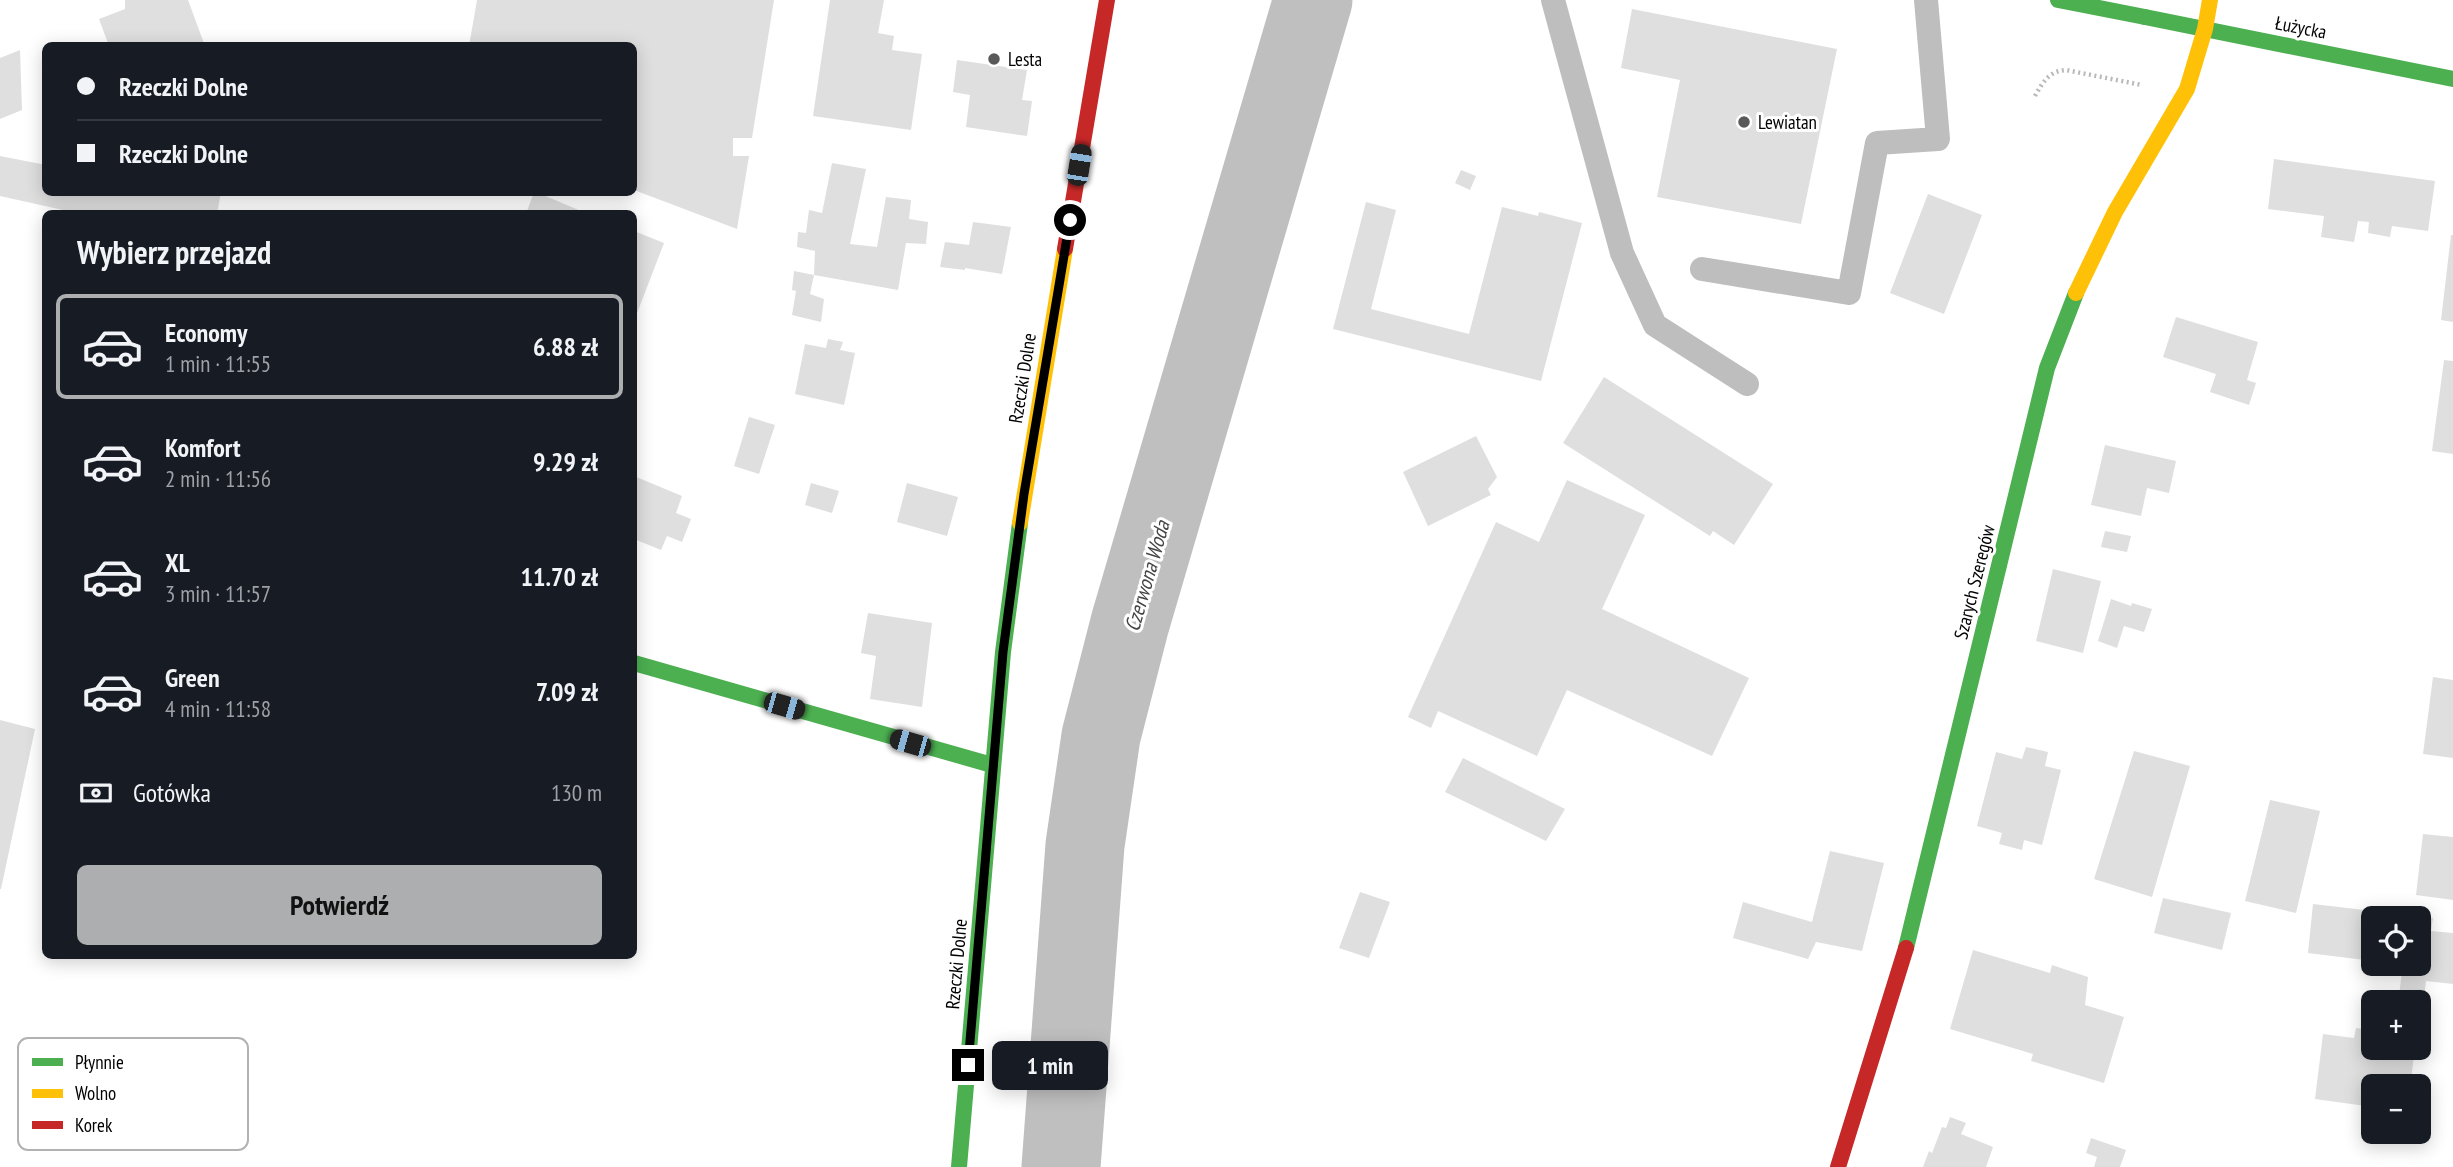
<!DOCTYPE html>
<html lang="pl">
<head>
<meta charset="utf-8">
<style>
	:root { --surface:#171b24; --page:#20242c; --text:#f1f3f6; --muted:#9ea1a6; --line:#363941; --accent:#adaeaf }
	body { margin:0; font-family:"PT Sans Narrow",sans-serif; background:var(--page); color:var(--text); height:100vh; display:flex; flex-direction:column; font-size:26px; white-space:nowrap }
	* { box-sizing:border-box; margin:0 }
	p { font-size:23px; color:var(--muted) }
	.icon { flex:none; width:38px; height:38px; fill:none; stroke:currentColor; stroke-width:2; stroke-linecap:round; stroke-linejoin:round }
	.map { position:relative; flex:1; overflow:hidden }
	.details { position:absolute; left:42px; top:210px; width:595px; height:749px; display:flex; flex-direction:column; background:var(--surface); border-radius:10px; box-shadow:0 4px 18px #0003 }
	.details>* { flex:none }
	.guide { position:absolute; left:42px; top:42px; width:595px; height:154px; border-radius:10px; box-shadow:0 4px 18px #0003; display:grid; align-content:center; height:154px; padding:0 35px; background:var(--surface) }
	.controls { position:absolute; left:2361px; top:906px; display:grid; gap:14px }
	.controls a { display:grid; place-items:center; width:70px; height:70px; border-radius:10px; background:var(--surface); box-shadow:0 4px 18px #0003; font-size:35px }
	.end { position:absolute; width:32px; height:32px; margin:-16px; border:9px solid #000; background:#fff; box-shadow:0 0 0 4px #fff }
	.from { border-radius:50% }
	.bubble { position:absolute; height:49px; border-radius:10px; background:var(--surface); box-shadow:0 4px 18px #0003; font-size:23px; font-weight:800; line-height:49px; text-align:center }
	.car { position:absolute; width:21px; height:42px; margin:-21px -10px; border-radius:9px; box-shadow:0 0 5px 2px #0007; background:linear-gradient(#222 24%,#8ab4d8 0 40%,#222 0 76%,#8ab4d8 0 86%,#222 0) }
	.guide b { display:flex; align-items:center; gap:24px; height:66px; font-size:26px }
	.guide b+b { border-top:2px solid var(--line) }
	.guide i { width:18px; height:18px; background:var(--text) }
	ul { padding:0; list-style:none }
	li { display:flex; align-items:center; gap:21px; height:105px; margin:0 14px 10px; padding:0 21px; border:4px solid transparent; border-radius:10px }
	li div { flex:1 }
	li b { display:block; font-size:26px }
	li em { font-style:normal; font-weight:800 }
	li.current { border-color:var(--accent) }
	li>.icon { width:63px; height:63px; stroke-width:1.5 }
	h2 { padding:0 35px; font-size:32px; line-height:84px }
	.pay { display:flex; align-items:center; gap:18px; height:77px; padding:0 35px; font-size:26px }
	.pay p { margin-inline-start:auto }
	.button { display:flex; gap:14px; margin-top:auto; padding:14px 35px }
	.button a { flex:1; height:80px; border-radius:10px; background:var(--accent); color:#111; font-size:28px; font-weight:800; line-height:80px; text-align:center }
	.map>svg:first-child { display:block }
</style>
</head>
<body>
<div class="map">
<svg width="2453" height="1167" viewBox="0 0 2453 1167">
	<rect width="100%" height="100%" fill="#fff"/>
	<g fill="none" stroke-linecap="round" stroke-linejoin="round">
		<path stroke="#bfbfbf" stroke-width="79" d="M1061,1167L1085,845L1101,736L1130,623L1313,0"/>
	</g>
	<path fill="#dfdfdf" d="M125,0H188L205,46H109L99,19L125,9Z
		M477,0H774L752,138H733V156H749L737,229L634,190V46H469Z
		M830,0H884L878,33L894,36L892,50L922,54L911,130L813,116Z
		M1632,9L1837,49L1801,224L1657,197L1680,80L1621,68Z
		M20,50L22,110L0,119V58Z
		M957,60L1027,70L1022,100L1032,101L1027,136L966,127L970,95L953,92Z
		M0,156L46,165V192H221L217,214H81L0,196Z
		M2274,159L2435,181L2428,231L2392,226L2390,237L2368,233L2369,222L2358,221L2354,242L2321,237L2324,216L2268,209Z
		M832,163L866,169L850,244L877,247L886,197L911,200L909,219L928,222L926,244L906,243L898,290L814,275L815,251L797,247L798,232L806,233L809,210L822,213Z
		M1461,170L1476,176L1470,190L1455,183Z
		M534,192H536L588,214H526Z
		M1928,194L1982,215L1944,314L1890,293Z
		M1366,202L1396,210L1371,309L1469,334L1502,207L1538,216L1539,212L1582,223L1541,381L1333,329Z
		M973,222L1011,227L1002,274L965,268V270L940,267L945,242L969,245Z
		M634,231L664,243L634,321Z
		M2451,235H2453V322L2441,320Z
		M794,271L814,275L810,294L824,299L821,322L792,315L796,291L792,290Z
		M2176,317L2258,342L2247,380L2256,383L2249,405L2210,392L2216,374L2163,357Z
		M828,339L843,342L840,350L855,353L844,405L795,394L805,344L826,348Z
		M2444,360L2453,361V454L2432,451Z
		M1604,377L1773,484L1734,545L1713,531L1710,536L1563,443Z
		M749,417L775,425L759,474L734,466Z
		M1476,436L1497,477L1488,489L1491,495L1428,526L1403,472Z
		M2105,445L2176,461L2169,493L2147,488L2141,516L2091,505Z
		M634,476L682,496L676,513L691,519L682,542L667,536L661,550L634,539Z
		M1567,480L1645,515L1602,609L1749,678L1712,756L1567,690L1537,756L1438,711L1431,728L1408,717L1496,522L1539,542Z
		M811,483L839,491L832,513L805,505Z
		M907,483L958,497L947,536L897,522Z
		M2105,531L2131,536L2127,552L2101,547Z
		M2053,569L2101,581L2083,653L2036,641Z
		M2111,599L2131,606L2132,603L2152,609L2144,632L2124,626L2117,648L2098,641Z
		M868,613L932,623L922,707L870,699L876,656L861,653Z
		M2433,677L2453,680V758L2423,754Z
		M0,720L35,729L1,889H0Z
		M2026,747L2048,752L2045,766L2061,770L2042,845L2024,840L2022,850L1999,844L2002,833L1977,826L1996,752L2022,759Z
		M2134,751L2190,766L2152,897L2094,879Z
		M1463,758L1565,809L1546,841L1445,792Z
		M2270,800L2320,811L2296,913L2245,901Z
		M2423,834L2453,837V900L2416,895Z
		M1830,851L1884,863L1862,951L1816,942L1808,959L1733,938L1743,902L1812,922Z
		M1360,892L1390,902L1369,958L1339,948Z
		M2163,898L2231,913L2222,950L2154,933Z
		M2313,904L2433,918L2431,931L2453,933V984L2426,981L2423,1006L2418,1005V1003H2398L2403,964H2418V919H2373V961L2308,953Z
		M1973,950L2050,973L2052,965L2088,977L2085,1005L2124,1017L2104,1083L2031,1061L2033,1054L1950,1029Z
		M2356,1028L2373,1030V1048H2415L2410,1087H2373V1107L2315,1099L2323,1034L2354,1038Z
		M1950,1117L1966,1123L1961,1134L1993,1147L1986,1167H1923L1929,1151L1932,1153L1942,1127L1946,1128Z
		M2091,1138L2126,1150L2120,1167H2094L2097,1157L2086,1153Z"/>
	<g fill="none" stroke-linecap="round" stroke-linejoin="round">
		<path stroke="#b9b9b9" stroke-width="4.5" stroke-dasharray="2 3.5" stroke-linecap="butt" d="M2035,96C2043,82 2049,71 2066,70L2142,85"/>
		<path stroke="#bebebe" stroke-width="24" d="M1553,0L1622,253L1655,325L1747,384
			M1702,269L1849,293L1877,143L1938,139L1926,0"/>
		<path stroke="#4caf50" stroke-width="16" d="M2145,17L2453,79
			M634,663L992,765
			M1906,948L2047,368L2076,293
			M959,1167L1003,652L1020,523"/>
		<path stroke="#ffc107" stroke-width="16" d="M2076,293L2115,212L2187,89L2205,29L2210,0
			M1020,523L1065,249"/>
		<path stroke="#c62828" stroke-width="16" d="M1065,249L1107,0
			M1838,1167L1906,948"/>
		<path stroke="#4caf50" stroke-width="16" d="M2058,0L2145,17"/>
	</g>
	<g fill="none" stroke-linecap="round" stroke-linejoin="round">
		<path stroke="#000" stroke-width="9" d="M968,1065L1003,652L1024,494L1070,220"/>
	</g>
	<g fill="#595959" stroke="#fff" stroke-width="2.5">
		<circle cx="994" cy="59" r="7"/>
		<circle cx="1744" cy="122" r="7"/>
	</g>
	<g text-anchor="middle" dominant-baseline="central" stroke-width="6" stroke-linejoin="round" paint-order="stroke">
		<g font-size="19" fill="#000" stroke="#fff">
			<text transform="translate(2301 27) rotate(11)">Łużycka</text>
			<text transform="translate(1022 378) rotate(-81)">Rzeczki Dolne</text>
			<text transform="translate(1974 582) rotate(-76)">Szarych Szeregów</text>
			<text transform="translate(956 964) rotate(-85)">Rzeczki Dolne</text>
		</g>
		<g font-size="19" fill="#000" stroke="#fff" text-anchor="start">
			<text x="1008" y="59">Lesta</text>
			<text x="1758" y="122">Lewiatan</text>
		</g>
		<g font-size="21" font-style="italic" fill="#444" stroke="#fff">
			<text transform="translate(1147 576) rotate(-74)">Czerwona Woda</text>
		</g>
	</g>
	<rect x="18" y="1038" width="230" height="112" rx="10" fill="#fff" stroke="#b2b2b2" stroke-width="2"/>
	<rect x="32" y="1058" width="31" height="8" fill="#4caf50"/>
	<rect x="32" y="1089" width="31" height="9" fill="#ffc107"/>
	<rect x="32" y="1121" width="31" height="8" fill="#c62828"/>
	<g font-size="19" fill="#000">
		<text x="75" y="1069">Płynnie</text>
		<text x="75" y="1100">Wolno</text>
		<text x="75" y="1132">Korek</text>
	</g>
</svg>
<div class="controls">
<a><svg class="icon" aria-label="locate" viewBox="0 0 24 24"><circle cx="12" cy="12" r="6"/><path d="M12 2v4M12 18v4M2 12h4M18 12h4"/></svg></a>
<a>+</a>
<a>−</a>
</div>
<i class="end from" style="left:1070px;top:220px"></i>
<i class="end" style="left:968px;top:1065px"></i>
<div class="bubble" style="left:992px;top:1041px;width:116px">1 min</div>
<i class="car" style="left:1079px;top:165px;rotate:9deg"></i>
<i class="car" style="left:784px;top:706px;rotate:106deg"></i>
<i class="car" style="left:910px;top:743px;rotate:286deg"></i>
<div class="guide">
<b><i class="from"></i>Rzeczki Dolne</b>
<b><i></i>Rzeczki Dolne</b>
</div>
<section class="details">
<h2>Wybierz przejazd</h2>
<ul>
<li class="current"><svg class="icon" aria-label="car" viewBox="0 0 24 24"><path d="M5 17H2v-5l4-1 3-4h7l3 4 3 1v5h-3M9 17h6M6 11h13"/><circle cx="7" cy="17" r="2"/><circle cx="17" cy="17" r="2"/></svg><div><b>Economy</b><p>1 min · 11:55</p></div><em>6.88 zł</em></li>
<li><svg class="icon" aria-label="car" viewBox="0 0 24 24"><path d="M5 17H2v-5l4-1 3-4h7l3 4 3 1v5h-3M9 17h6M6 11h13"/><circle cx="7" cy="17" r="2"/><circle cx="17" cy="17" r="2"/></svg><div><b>Komfort</b><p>2 min · 11:56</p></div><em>9.29 zł</em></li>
<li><svg class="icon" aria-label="car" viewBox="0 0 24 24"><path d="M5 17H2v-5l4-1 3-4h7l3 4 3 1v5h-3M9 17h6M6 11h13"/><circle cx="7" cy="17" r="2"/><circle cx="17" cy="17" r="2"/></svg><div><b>XL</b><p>3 min · 11:57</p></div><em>11.70 zł</em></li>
<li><svg class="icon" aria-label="car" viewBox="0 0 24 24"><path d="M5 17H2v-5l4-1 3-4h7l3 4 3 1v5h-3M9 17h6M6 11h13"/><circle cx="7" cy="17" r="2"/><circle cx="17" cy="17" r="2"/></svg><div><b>Green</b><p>4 min · 11:58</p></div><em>7.09 zł</em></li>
</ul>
<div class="pay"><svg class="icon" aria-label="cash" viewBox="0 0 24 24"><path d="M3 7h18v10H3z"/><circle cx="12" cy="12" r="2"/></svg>Gotówka<p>130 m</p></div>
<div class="button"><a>Potwierdź</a></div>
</section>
</div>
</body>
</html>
